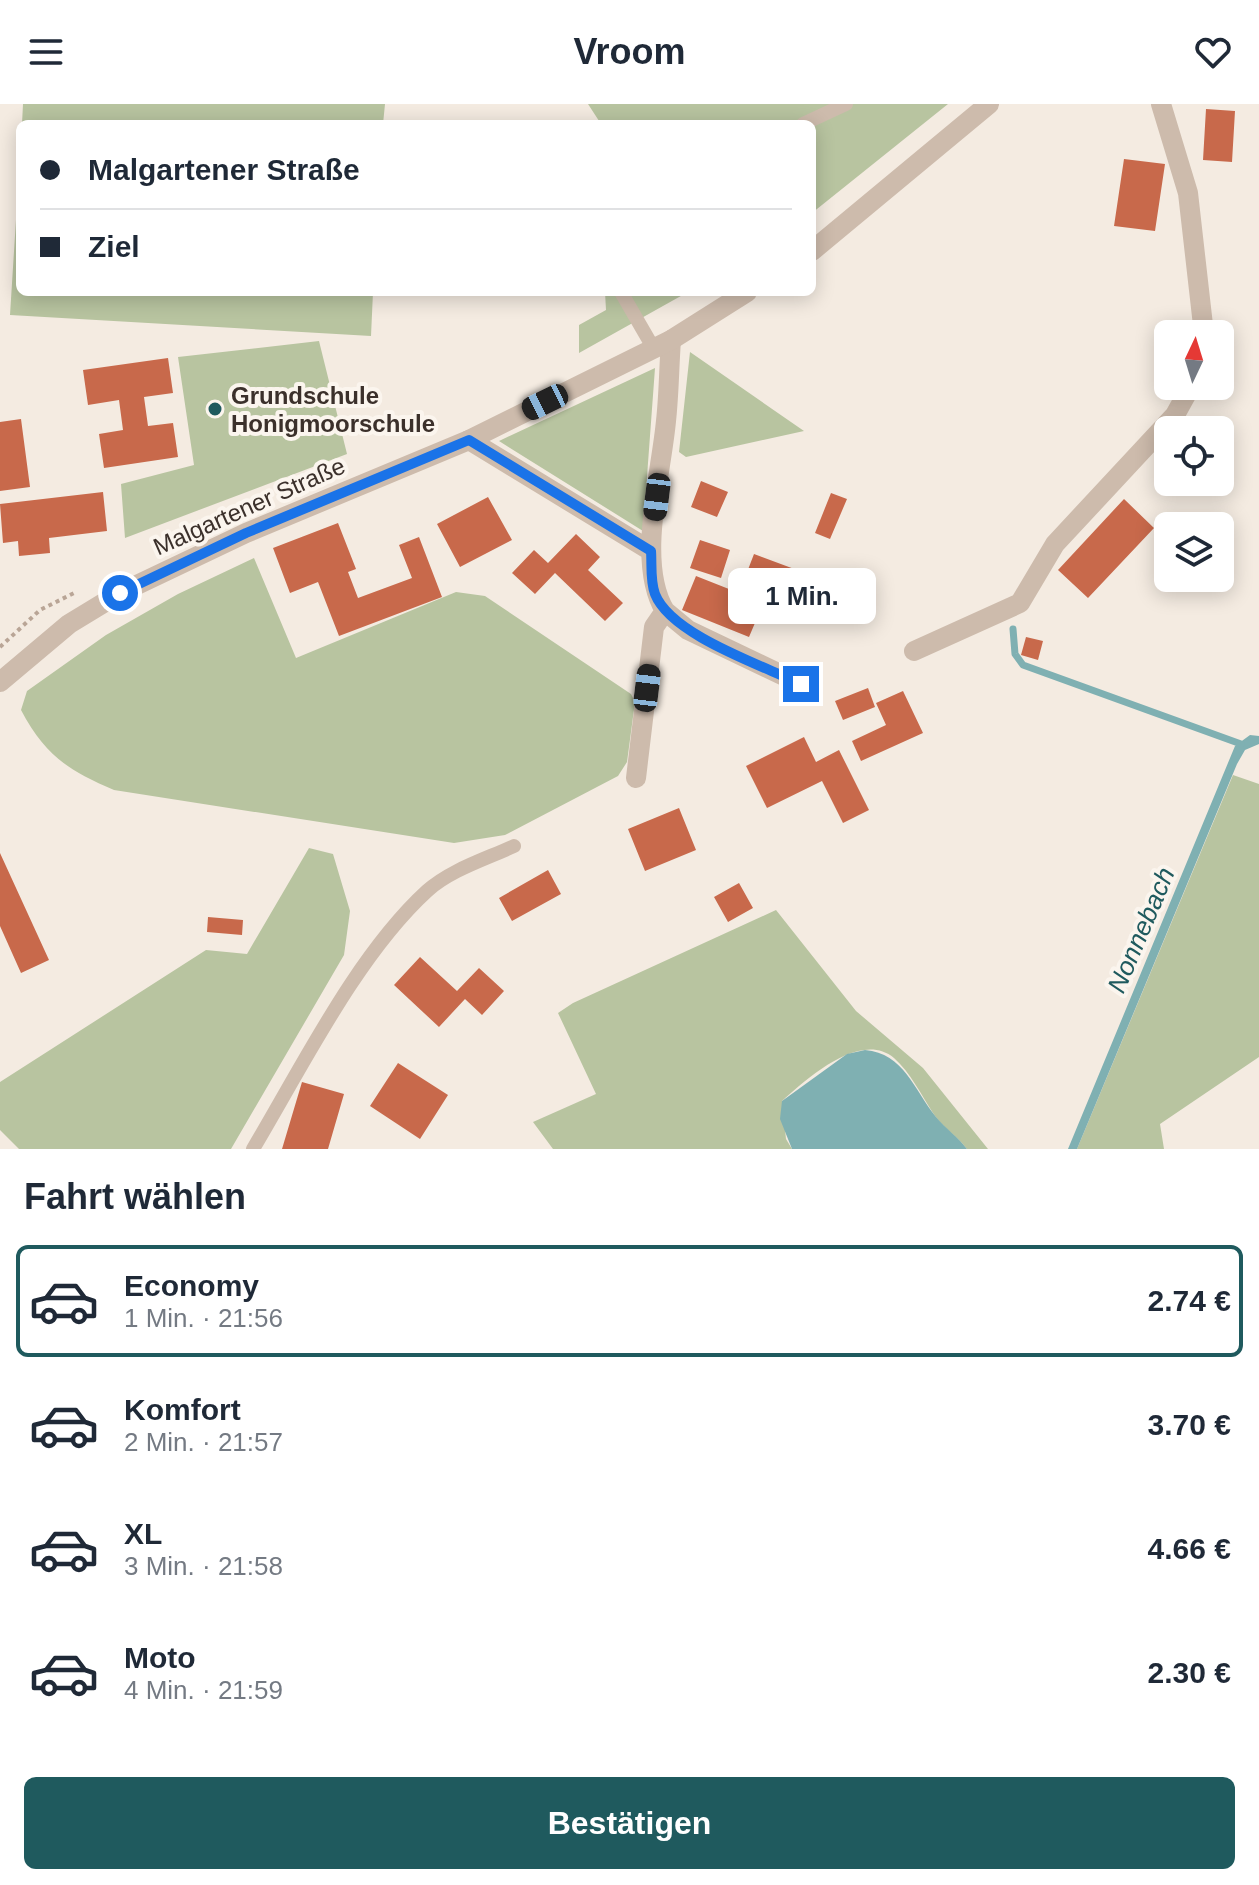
<!DOCTYPE html>
<html lang="de">
<head>
<meta charset="utf-8">
<style>
	:root { --surface:#fff; --page:#f2f2f3; --text:#1f2937; --muted:#747a83; --line:#e0e1e3; --accent:#1f5a5e }
	body { margin:0; font-family:Helvetica,sans-serif; background:var(--page); color:var(--text); height:100vh; display:flex; flex-direction:column; font-size:30px; white-space:nowrap }
	* { box-sizing:border-box; margin:0 }
	p { font-size:26px; color:var(--muted) }
	.icon { flex:none; width:44px; height:44px; fill:none; stroke:currentColor; stroke-width:2; stroke-linecap:round; stroke-linejoin:round }
	.map { position:relative; height:1045px; overflow:hidden }
	.details { display:flex; flex-direction:column; background:var(--surface); flex:1 }
	.details>* { flex:none }
	.hud { position:absolute; left:16px; top:16px; width:800px; height:176px; border-radius:12px; box-shadow:0 4px 20px #0003; display:grid; align-content:center; height:176px; padding:0 24px; background:var(--surface) }
	.needle { width:52px; rotate:4deg }
	.tools { position:absolute; left:1154px; top:216px; display:grid; gap:16px }
	.tools a { display:grid; place-items:center; width:80px; height:80px; border-radius:12px; background:var(--surface); box-shadow:0 4px 20px #0003; font-size:40px }
	.end { position:absolute; width:36px; height:36px; margin:-18px; border:10px solid #1a73e8; background:#fff; box-shadow:0 0 0 4px #fff }
	.from { border-radius:50% }
	.bubble { position:absolute; height:56px; border-radius:12px; background:var(--surface); box-shadow:0 4px 20px #0003; font-size:26px; font-weight:700; line-height:56px; text-align:center }
	.car { position:absolute; width:24px; height:48px; margin:-24px -12px; border-radius:10px; box-shadow:0 0 6px 2px #0007; background:linear-gradient(#222 24%,#8ab4d8 0 40%,#222 0 76%,#8ab4d8 0 86%,#222 0) }
	.hud b { display:flex; align-items:center; gap:28px; height:76px; font-size:30px }
	.hud b+b { border-top:2px solid var(--line) }
	.hud i { width:20px; height:20px; background:var(--text) }
	ul { padding:0; list-style:none }
	li { display:flex; align-items:center; gap:24px; height:112px; margin:0 16px 12px; padding:0 8px; border:4px solid transparent; border-radius:12px }
	li div { flex:1 }
	li b { display:block; font-size:30px }
	li em { font-style:normal; font-weight:700 }
	li.on { border-color:var(--accent) }
	li>.icon { width:72px; height:72px; stroke-width:1.5 }
	h2 { padding:0 24px; font-size:36px; line-height:96px }
	.button { display:flex; gap:16px; margin-top:auto; padding:16px 24px }
	.button a { flex:1; height:92px; border-radius:12px; background:var(--accent); color:#fff; font-size:32px; font-weight:700; line-height:92px; text-align:center }
	header { display:flex; justify-content:space-between; align-items:center; height:104px; padding:0 24px; background:var(--surface); font-size:36px; font-weight:700 }
	.map>svg:first-child { display:block }
</style>
</head>
<body>
<header><svg class="icon" aria-label="menu" viewBox="0 0 24 24"><path d="M4 6h16M4 12h16M4 18h16"/></svg>Vroom<svg class="icon" aria-label="heart" viewBox="0 0 24 24"><path d="M12 20l-8-8c-3-5 5-10 8-4 3-6 11-1 8 4z"/></svg></header>
<div class="map">
<svg width="1259" height="1045" viewBox="0 0 1259 1045">
	<rect width="100%" height="100%" fill="#f4ebe1"/>
	<path fill="#b8c4a0" d="M23,0H385L383,20H22Z
		M588,0H948L812,109V20H601Z
		M20,52V188H373L371,232L10,211Z
		M605,188H688L579,249V221L606,206Z
		M319,237L347,350L125,434L121,380L194,361L178,253Z
		M690,248L804,327L686,353L679,348Z
		M655,264L643,427L499,337Z
		M254,454L296,554L456,488L485,492L631,590L635,598L627,658L618,672L505,731L454,739L114,686C67,666 45,651 21,606L27,587L106,531L178,490Z
		M1233,671L1259,680V953L1160,1020L1164,1045H1077Z
		M309,744L333,750L350,807L344,851L231,1045H19L0,1026V978L206,846L247,850Z
		M776,806L856,907L923,964L988,1045H967C957,1032 942,1023 933,1009C922,992 910,968 894,954C860,926 807,975 782,997L786,1035L792,1045H553L533,1018L596,990L558,909L573,899Z"/>
	<path fill="#7fb0b2" d="M1250,631L1259,632V640L1245,646L1237,660L1077,1045H1068L1235,642Z
		M865,946C904,949 914,986 936,1013C945,1024 958,1033 967,1045H792L780,1015L782,997L847,950Z"/>
	<g fill="none" stroke-linecap="round" stroke-linejoin="round">
		<path stroke="#7fb0b2" stroke-width="7" d="M1013,525L1015,550L1023,561L1241,640"/>
	</g>
	<path fill="#c8694b" d="M1206,5L1235,7L1232,58L1203,56Z
		M1124,55L1165,60L1155,127L1114,122Z
		M168,254L173,289L144,293L148,322L173,319L178,353L104,364L99,330L123,326L119,296L88,301L83,266Z
		M21,315L30,383L0,387V318Z
		M701,377L728,388L717,413L691,403Z
		M103,388L107,427L49,434L50,449L19,452L18,437L3,439L0,400Z
		M831,389L847,395L830,435L815,429Z
		M488,393L512,436L460,463L437,420Z
		M1124,395L1154,424L1088,494L1058,466Z
		M338,419L356,465L348,468L358,494L412,474L399,441L419,433L442,493L339,532L318,478L290,489L273,444Z
		M576,430L600,453L588,466L623,499L605,517L555,469L535,490L512,469L534,446L548,459Z
		M700,436L730,446L721,474L690,464Z
		M754,450L805,469L791,503L766,493L749,533L682,506L696,472L739,489Z
		M1026,533L1043,537L1038,556L1021,551Z
		M868,584L875,603L843,616L835,597Z
		M903,587L923,629L861,657L852,637L886,621L876,599Z
		M804,633L816,658L839,646L869,706L843,719L822,677L767,704L746,662Z
		M679,704L696,746L645,767L628,725Z
		M0,749L49,856L21,869L0,822Z
		M548,766L561,790L512,817L499,794Z
		M739,779L753,804L728,818L714,793Z
		M208,813L243,816L242,831L207,828Z
		M420,853L457,887L479,864L504,887L482,911L465,895L439,923L394,881Z
		M398,959L448,991L420,1035L370,1002Z
		M302,978L344,990L328,1045H282Z"/>
	<g fill="none" stroke-linecap="round" stroke-linejoin="round">
		<path stroke="#b9a596" stroke-width="4" stroke-dasharray="4 4" stroke-linecap="butt" d="M0,543L40,506L76,488"/>
		<path stroke="#cdbbac" stroke-width="14" d="M803,20L846,0
			M621,188L654,245
			M253,1045C302,963 357,851 427,787C450,766 486,755 514,742"/>
		<path stroke="#cdbbac" stroke-width="20" d="M1161,0L1188,89L1204,230
			M469,336L651,447
			M665,507L688,526L801,580
			M914,547L1020,499L1055,440L1175,311L1191,282
			M636,674L654,523L665,507C636,459 661,372 666,317C669,290 669,263 671,236"/>
		<path stroke="#cdbbac" stroke-width="20" d="M812,147L989,0
			M0,578L69,520L120,489L246,429L469,336L671,236L747,188"/>
	</g>
	<g fill="none" stroke-linecap="round" stroke-linejoin="round">
		<path stroke="#1a73e8" stroke-width="10" d="M120,489L246,429L469,336L651,447C652,460 650,477 655,490C671,531 762,561 801,580"/>
	</g>
	<circle fill="#1f5a5e" stroke="#fbf5ee" stroke-width="3" cx="215" cy="305" r="8"/>
	<g text-anchor="middle" dominant-baseline="central" stroke-width="8" stroke-linejoin="round" paint-order="stroke">
		<g font-size="24" font-weight="bold" fill="#3b302b" stroke="#fbf5ee" text-anchor="start">
			<text x="231" y="291">Grundschule<tspan x="231" dy="28">Honigmoorschule</tspan></text>
		</g>
		<g font-size="24" fill="#3b302b" stroke="#fbf5ee">
			<text transform="translate(249 402) rotate(-24)">Malgartener Straße</text>
		</g>
		<g font-size="26" font-style="italic" fill="#1f5a5e" stroke="#fbf5ee">
			<text transform="translate(1141 826) rotate(-67)">Nonnebach</text>
		</g>
	</g>
</svg>
<div class="tools">
<a><svg class="needle" viewBox="-14 -14 28 28"><path d="M0-13l5 13h-10z" fill="#e53935"/><path d="M0 13l5-13h-10z" fill="#747a83"/></svg></a>
<a><svg class="icon" aria-label="locate" viewBox="0 0 24 24"><circle cx="12" cy="12" r="6"/><path d="M12 2v4M12 18v4M2 12h4M18 12h4"/></svg></a>
<a><svg class="icon" aria-label="layers" viewBox="0 0 24 24"><path d="M12 4l9 5-9 5-9-5zM3 14l9 5 9-5"/></svg></a>
</div>
<i class="end from" style="left:120px;top:489px"></i>
<i class="end" style="left:801px;top:580px"></i>
<div class="bubble" style="left:728px;top:464px;width:148px">1 Min.</div>
<i class="car" style="left:545px;top:298px;rotate:244deg"></i>
<i class="car" style="left:657px;top:393px;rotate:187deg"></i>
<i class="car" style="left:647px;top:584px;rotate:7deg"></i>
<div class="hud">
<b><i class="from"></i>Malgartener Straße</b>
<b><i></i>Ziel</b>
</div>
</div>
<section class="details">
<h2>Fahrt wählen</h2>
<ul>
<li class="on"><svg class="icon" aria-label="car" viewBox="0 0 24 24"><path d="M5 17H2v-5l4-1 3-4h7l3 4 3 1v5h-3M9 17h6M6 11h13"/><circle cx="7" cy="17" r="2"/><circle cx="17" cy="17" r="2"/></svg><div><b>Economy</b><p>1 Min. · 21:56</p></div><em>2.74 €</em></li>
<li><svg class="icon" aria-label="car" viewBox="0 0 24 24"><path d="M5 17H2v-5l4-1 3-4h7l3 4 3 1v5h-3M9 17h6M6 11h13"/><circle cx="7" cy="17" r="2"/><circle cx="17" cy="17" r="2"/></svg><div><b>Komfort</b><p>2 Min. · 21:57</p></div><em>3.70 €</em></li>
<li><svg class="icon" aria-label="car" viewBox="0 0 24 24"><path d="M5 17H2v-5l4-1 3-4h7l3 4 3 1v5h-3M9 17h6M6 11h13"/><circle cx="7" cy="17" r="2"/><circle cx="17" cy="17" r="2"/></svg><div><b>XL</b><p>3 Min. · 21:58</p></div><em>4.66 €</em></li>
<li><svg class="icon" aria-label="car" viewBox="0 0 24 24"><path d="M5 17H2v-5l4-1 3-4h7l3 4 3 1v5h-3M9 17h6M6 11h13"/><circle cx="7" cy="17" r="2"/><circle cx="17" cy="17" r="2"/></svg><div><b>Moto</b><p>4 Min. · 21:59</p></div><em>2.30 €</em></li>
</ul>
<div class="button"><a>Bestätigen</a></div>
</section>
</body>
</html>
